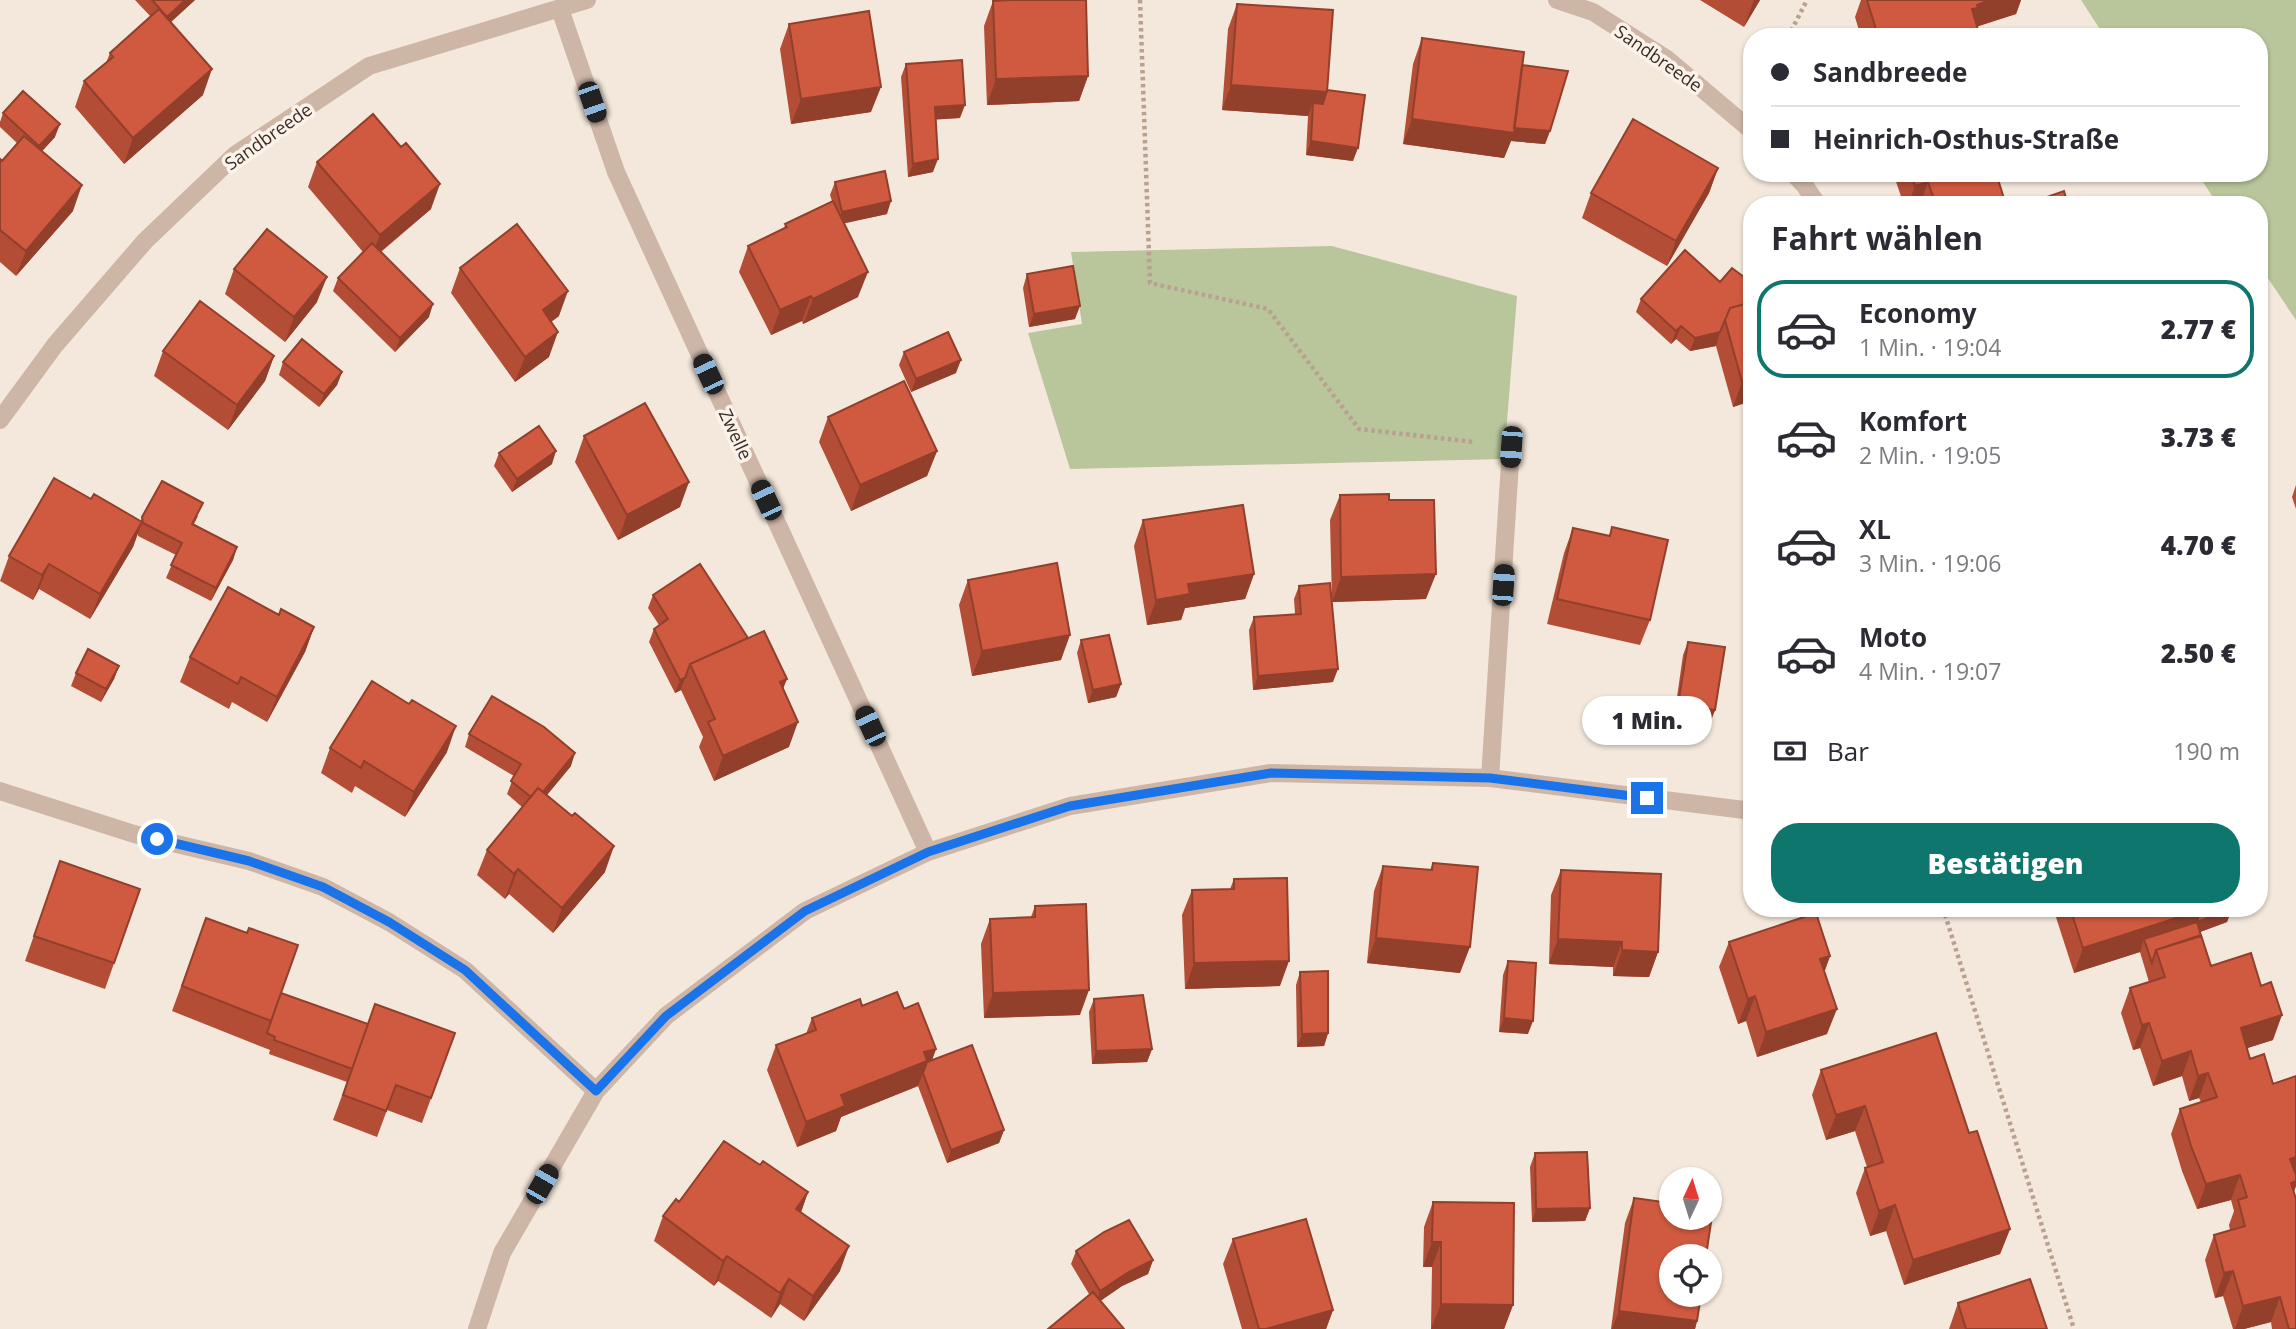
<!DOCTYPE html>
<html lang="de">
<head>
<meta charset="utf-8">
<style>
	:root { --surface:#fff; --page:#f2f2f3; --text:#2b2b33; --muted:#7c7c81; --line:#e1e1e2; --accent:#0f766e }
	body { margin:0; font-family:"Open Sans",sans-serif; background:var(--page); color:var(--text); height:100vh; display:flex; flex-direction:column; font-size:26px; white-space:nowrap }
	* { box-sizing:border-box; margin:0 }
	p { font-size:23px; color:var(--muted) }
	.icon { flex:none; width:38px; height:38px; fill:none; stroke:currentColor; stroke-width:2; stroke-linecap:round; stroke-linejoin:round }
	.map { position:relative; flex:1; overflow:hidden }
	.sheet { position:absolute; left:1743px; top:196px; width:525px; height:721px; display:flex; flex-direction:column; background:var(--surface); border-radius:28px; box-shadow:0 2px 5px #0004 }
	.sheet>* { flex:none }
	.banner { position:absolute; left:1743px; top:28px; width:525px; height:154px; border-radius:28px; box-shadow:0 2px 5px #0004; display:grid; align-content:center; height:154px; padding:0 28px; background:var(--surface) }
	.needle { width:46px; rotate:4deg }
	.fabs { position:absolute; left:1659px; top:1167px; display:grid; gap:14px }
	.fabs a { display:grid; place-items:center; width:63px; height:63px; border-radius:50%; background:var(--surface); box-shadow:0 2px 5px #0004; font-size:35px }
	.end { position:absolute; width:32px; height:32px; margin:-16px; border:9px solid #1a73e8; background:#fff; box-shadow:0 0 0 4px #fff }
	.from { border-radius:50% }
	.bubble { position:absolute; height:49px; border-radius:24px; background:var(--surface); box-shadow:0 2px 5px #0004; font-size:23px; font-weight:800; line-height:49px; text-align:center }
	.car { position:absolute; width:21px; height:42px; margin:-21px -10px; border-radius:9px; box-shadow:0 0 5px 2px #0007; background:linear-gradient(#222 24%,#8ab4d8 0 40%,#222 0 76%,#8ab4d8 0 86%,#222 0) }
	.banner b { display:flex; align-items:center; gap:24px; height:66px; font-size:26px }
	.banner b+b { border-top:2px solid var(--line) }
	.banner i { width:18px; height:18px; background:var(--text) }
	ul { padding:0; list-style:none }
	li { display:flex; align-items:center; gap:21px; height:98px; margin:0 14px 10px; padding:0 14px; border:4px solid transparent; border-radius:28px }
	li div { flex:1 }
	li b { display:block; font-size:26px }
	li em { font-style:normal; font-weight:800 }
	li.selected { border-color:var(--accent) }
	li>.icon { width:63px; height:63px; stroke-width:1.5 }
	h2 { padding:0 28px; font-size:32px; line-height:84px }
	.pay { display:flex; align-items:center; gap:18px; height:77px; padding:0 28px; font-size:26px }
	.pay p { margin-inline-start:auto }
	.cta { display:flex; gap:14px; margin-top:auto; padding:14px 28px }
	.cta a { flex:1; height:80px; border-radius:28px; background:var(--accent); color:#fff; font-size:28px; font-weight:800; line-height:80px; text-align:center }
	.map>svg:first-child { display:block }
</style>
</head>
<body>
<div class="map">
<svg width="2296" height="1329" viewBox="0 0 2296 1329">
	<rect width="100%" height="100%" fill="#f4e8dc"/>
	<path fill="#b9c59b" d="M2081,0H2296V320L2259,265V205H2218L2197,173H2259V37H2105Z
		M1332,246L1517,296L1504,459L1070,469L1028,333L1082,324L1071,252Z"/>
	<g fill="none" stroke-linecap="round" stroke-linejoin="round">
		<path stroke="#baa091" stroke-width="4.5" stroke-dasharray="3.5 3.5" stroke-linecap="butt" d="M1140,0L1150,283L1268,309L1359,429L1474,442
			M1788,37L1807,0
			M1943,908L2074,1329"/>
		<path stroke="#ceb6a7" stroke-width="18" d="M1557,0L1593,12L1667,59L1752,131
			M560,9L616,172L928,852
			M1793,173L1805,186L1818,205
			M0,420L55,345L145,241L235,155L369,66L587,0
			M1490,778L1511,447
			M0,791L134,834L249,861L323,887L389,922L465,970L596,1091
			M477,1329L502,1253L596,1091L666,1016L805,911L928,852L1070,806L1271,773L1490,778L1752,811"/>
	</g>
	<path fill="#b34d36" d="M135,0H195L171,22L203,95L124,164L75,107L84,81L106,63L110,53L151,17Z
		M1700,0H1760L1744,27Z
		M1861,0H2021L2016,14L1977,26L1980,37H1861L1855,17Z
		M993,1L1088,76L1079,101L987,105L984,26Z
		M1237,4L1327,90L1353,161L1306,155L1308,116L1222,110L1228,29Z
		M789,24L871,112L791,124L780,49Z
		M1422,38L1522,65L1550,131L1545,144L1511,141L1504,158L1403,144L1413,64Z
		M906,64L960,118L935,119L933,172L908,177L901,77Z
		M3,113L55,137L42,151L73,211L16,276L0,262V159L2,161L17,143L0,127V122Z
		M317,162L431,209L381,252L429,317L395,352L333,291L338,278L363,252L308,187Z
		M1718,168L1709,193L1667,266L1582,218L1591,193Z
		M1893,173H2010L2008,177L1998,180L2006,205H1904Z
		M835,182L887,214L844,223L858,297L803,324L802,321L771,335L739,272L748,246L784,229L785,224L832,201L830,195Z
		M460,268L559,316L551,322L549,357L515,382L451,293Z
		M234,269L317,302L285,342L225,294Z
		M1027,274L1075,319L1029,327L1023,288Z
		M1720,282L1752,283V404L1751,401L1733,407L1716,346L1690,351L1676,339L1671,344L1636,312L1641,299Z
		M163,351L274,356L265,381L228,430L154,376Z
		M904,352L956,373L911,392L899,365Z
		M283,362L342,372L337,385L319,407L279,375Z
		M828,417L937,451L927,476L851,511L819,442Z
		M584,436L680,507L618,540L575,462Z
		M499,453L552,464L512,492L494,466Z
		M2296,485V509L2292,497Z
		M1340,495L1389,500L1426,599L1332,602L1330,520Z
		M91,499L141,521L142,517L198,516L194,524L237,547L233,560L211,601L166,578L176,555L138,536V533L133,547L90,619L39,589L33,600L0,581L9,556Z
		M1143,520L1254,574L1245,599L1185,608L1181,620L1147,625L1134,546Z
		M1612,527L1650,620L1640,645L1547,624L1564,553L1573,528L1609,536Z
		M968,580L1061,660L972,676L959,605Z
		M1299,586L1333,682L1253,690L1249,630L1254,617L1295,614L1294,599Z
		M653,595L748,638L783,689L789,747L714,781L699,747L703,737L681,690L675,693L649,642L654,629L659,625L648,608Z
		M279,615L314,627L305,652L267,722L232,702L229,709L180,682L190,657Z
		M1081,640L1121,684L1116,697L1088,703L1077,653Z
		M1688,642L1715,710L1710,723L1674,718L1683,655Z
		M119,666L114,679L101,702L71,686L76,673Z
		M469,734L571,766L547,795L605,872L553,933L509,894L505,899L477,875L487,850L522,807L507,794L514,776L465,747Z
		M330,748L447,752L405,817L355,786L352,793L321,773Z
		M60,861L140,889L105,989L25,961Z
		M1433,863L1460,973L1367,963L1374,891L1383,866L1430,870Z
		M1561,870L1658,952L1649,977L1613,976V967L1549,964L1551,895Z
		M1234,879L1280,986L1185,989L1182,915L1192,890L1230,889Z
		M1035,906L1080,1015L984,1018L981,944L990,919L1031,917Z
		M2053,908H2232L2227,922L2200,932L2211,966L2273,1040L2247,1048L2250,1059L2273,1084L2296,1076V1186L2294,1191L2296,1329H2272L2271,1322L2244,1329H2233L2223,1296L2215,1298L2205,1260L2214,1235L2230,1230L2229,1225L2234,1211L2231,1200L2197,1209L2182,1171L2171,1134L2180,1109L2201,1102L2199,1098L2189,1101L2182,1076L2153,1086L2140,1048L2133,1050L2121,1013L2130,988L2149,982L2140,952L2074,973Z
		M206,918L271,1021L368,1024L455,1033L422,1123L387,1110L377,1137L333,1120L347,1082L269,1054L270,1050L172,1011Z
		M1729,942L1830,956L1824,973L1827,1034L1757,1057L1746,1021L1738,1024L1719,967Z
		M1508,961L1528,1034L1499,1032L1503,975Z
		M1300,972L1328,1033L1324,1046L1297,1047L1296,985Z
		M1094,999L1152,1049L1147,1062L1092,1064L1089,1012Z
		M862,1006L904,1009L936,1049L932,1060L1004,1130L999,1143L947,1163L918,1086L841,1117L836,1131L797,1147L767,1070L776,1045L806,1034L812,1018Z
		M1821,1070L1969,1133L2010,1229L2000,1254L1904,1285L1886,1231L1870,1236L1856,1193L1865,1168L1867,1167L1855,1131L1826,1140L1812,1095Z
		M1535,1153L1590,1208L1585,1221L1532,1222L1530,1167Z
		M760,1165L808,1192L801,1212L840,1271L804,1321L780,1304L771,1318L718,1281L714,1286L654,1241L663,1216L679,1202Z
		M1634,1198L1697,1321L1695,1329H1611L1625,1223Z
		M1433,1202L1513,1305L1504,1329H1431L1432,1267H1423L1424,1227Z
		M1233,1239L1333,1310L1326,1329H1242L1223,1264Z
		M1076,1251L1153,1260L1148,1274L1122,1286L1100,1301L1089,1294L1071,1264Z
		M1958,1303L2047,1329H1949Z"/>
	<path fill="#923f2c" d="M185,0H195L162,30L167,17Z
		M1754,0H1760L1744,27Z
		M1989,0H2021L2016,14L1970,29L1972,9L1977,5Z
		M212,69L203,95L124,164L133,138Z
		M1088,76L1079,101L987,105L996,79Z
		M1231,85L1327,92L1318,117L1313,103L1308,116L1222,110Z
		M881,87L871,112L791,124L801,99Z
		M965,105L960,118L930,120L935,107Z
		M1412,119L1512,128L1550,131L1545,144L1511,141L1504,158L1403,144Z
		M60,124L55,137L35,159L39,146Z
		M1311,141L1358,148L1353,161L1306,155Z
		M938,159L933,172L908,177L913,164Z
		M1718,168L1709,193L1667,266L1676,241Z
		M1987,173H2010L2008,177L1982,186Z
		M1928,182L1920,205H1908L1915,186Z
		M440,184L431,209L370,260L380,235Z
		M82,185L73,211L16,276L26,251Z
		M891,201L887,214L837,225L842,212Z
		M868,272L858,297L803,324L813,299Z
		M327,277L317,302L285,342L294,317Z
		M568,291L559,316L533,335L543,310Z
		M811,296L802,321L771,335L780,310Z
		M433,304L429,317L395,352L400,338Z
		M1080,306L1075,319L1029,327L1034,314Z
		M1681,326L1676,339L1671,344L1676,331Z
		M558,332L549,357L515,382L525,357Z
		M1720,332L1716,346L1690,351L1695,338Z
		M274,356L265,381L228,430L237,405Z
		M961,360L956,373L911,392L916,379Z
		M342,372L337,385L319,407L324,394Z
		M1752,378V398L1751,401L1733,407L1742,382Z
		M556,451L552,464L512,492L517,479Z
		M937,451L927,476L851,511L860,485Z
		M689,482L680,507L618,540L627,515Z
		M142,522L133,547L90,619L100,594Z
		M237,547L233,560L211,601L216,588Z
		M49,564L39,589L33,600L42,575Z
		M1254,574L1245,599L1185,608L1181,620L1147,625L1156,600L1188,584Z
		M1436,574L1426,599L1332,602L1341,577Z
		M314,627L305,652L267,722L277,697Z
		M1070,635L1061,660L972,676L982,651Z
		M119,666L114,679L101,702L106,689Z
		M1338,669L1333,682L1253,690L1258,676Z
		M685,678L681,689V690L675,693L680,680Z
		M787,679L777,704L780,682Z
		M1121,684L1116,697L1088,703L1093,690Z
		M1678,705L1715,710L1710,723L1674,718Z
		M798,722L789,747L714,781L723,756Z
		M456,726L447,752L405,817L414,792Z
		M575,753L571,766L531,814L535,801Z
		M614,846L605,872L553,933L562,908Z
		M518,869L509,894L505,899L514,874Z
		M2232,909L2227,922L2192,935L2144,939L2140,952L2074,973L2083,948L2201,910Z
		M1376,938L1470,947L1460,973L1367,963Z
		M1558,939L1622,942L1613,967L1549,964Z
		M1622,950L1658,952L1649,977L1613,976Z
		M1830,956L1821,981L1820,959Z
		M1289,961L1280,986L1185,989L1194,963Z
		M1089,990L1080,1015L984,1018L993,993Z
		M1755,996L1746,1021L1738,1024L1748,999Z
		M1837,1009L1827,1034L1757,1057L1766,1032Z
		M2282,1015L2273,1040L2232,1053L2241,1028Z
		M1504,1018L1533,1021L1528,1034L1499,1032Z
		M2149,1023L2140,1048L2133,1050L2142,1025Z
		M1328,1033L1324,1046L1297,1047L1302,1034Z
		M936,1049L927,1074L923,1073L918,1086L841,1117L836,1131L797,1147L806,1122L841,1095L924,1052Z
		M1152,1049L1147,1062L1092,1064L1096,1051Z
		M2191,1051L2182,1076L2153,1086L2162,1061Z
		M2208,1073L2199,1098L2189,1101L2198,1076Z
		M1865,1106L1855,1131L1826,1140L1836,1115Z
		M1004,1130L999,1143L947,1163L951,1150Z
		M2296,1157V1179L2290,1159Z
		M2240,1175L2231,1200L2197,1209L2206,1184Z
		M2296,1181V1186L2289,1205L2291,1183Z
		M808,1192L799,1218L796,1209Z
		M1895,1205L1886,1231L1870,1236L1879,1211Z
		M1590,1208L1585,1221L1532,1222L1536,1209Z
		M2010,1229L2000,1254L1904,1285L1913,1260Z
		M1432,1242H1441L1432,1267H1423Z
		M849,1246L840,1271L804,1321L813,1296Z
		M727,1256L718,1281L714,1286L723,1261Z
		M1153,1260L1148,1274L1122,1286L1096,1304L1100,1291L1127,1273Z
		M2233,1271L2223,1296L2215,1298L2224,1273Z
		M789,1279L780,1304L771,1318L780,1293Z
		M2280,1297L2271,1322L2244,1329H2235L2243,1306Z
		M1441,1304L1513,1305L1504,1329H1431Z
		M1333,1310L1326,1329H1266Z
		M1619,1311L1697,1321L1695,1329H1612Z"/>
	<path fill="#d05a3f" stroke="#923f2c" stroke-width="2" d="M152,0H185L167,17Z
		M1011,0H1086L1088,76L996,79L993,1Z
		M1867,0H1989L1977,5L1978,8L1972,9L1980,37H1876L1878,36Z
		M1237,4L1333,10L1327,92L1231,85Z
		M159,9L212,69L133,138L84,81L113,57L110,53Z
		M869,11L881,87L801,99L789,24Z
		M1422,38L1524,52L1514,133L1412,119Z
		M962,60L965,105L935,107L938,159L913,164L906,64Z
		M1522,65L1568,71L1550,131L1514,128Z
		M1327,90L1365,95L1358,148L1311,141L1313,103L1323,104Z
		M23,91L60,124L39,146L3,113Z
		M373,114L401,147L406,143L440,184L380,235L317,162Z
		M1633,119L1718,168L1676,241L1591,193Z
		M24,136L82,185L26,251L0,230V159L2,161Z
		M885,171L891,201L842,212L835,182Z
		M1911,173H1996L2006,205H1936L1928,182L1915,186Z
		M2064,191L2068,205H2024Z
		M833,201L868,272L813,299L811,296L780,310L748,246L787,227L785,224Z
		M517,224L568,291L543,310L558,332L525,357L460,268Z
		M267,229L327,277L294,317L234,269Z
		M372,243L433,304L400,338L338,278Z
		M1685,250L1720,282L1732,268L1752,283V302L1730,308L1720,332L1695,338L1681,326L1676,331L1641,299Z
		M1073,266L1080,306L1034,314L1027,274Z
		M200,301L274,356L237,405L163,351Z
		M1752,302V378L1742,382L1725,320L1730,308Z
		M948,332L961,360L916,379L904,352Z
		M302,339L342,372L324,394L283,362Z
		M904,381L937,451L860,485L828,417Z
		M645,403L689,482L627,515L584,436Z
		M539,426L556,451L517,479L499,453Z
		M54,478L91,499L94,494L142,522L100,594L49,564L42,575L9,556Z
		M162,481L203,503L192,524L237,547L216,588L171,565L182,543L143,523L142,517Z
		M1389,494V500H1434L1436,574L1341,577L1340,495Z
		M1243,505L1254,574L1188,584L1190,594L1156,600L1143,520Z
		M1612,527L1668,540L1650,620L1557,599L1573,528L1610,536Z
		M1057,563L1070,635L982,651L968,580Z
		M700,564L748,638L690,664L685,678L680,680L654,629L668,619L653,595Z
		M1330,583L1338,669L1258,676L1254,617L1301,614L1299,586Z
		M228,587L279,615L281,609L314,627L277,697L241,677L238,684L190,657Z
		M764,631L787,679L780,682L798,722L723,756L708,722L715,719L690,664Z
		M1109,635L1121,684L1093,690L1081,640Z
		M1688,642L1725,647L1715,710L1678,705Z
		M88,649L119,666L106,689L76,673Z
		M372,681L409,704L412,700L456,726L414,792L364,761L361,768L330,748Z
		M492,696L544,727L575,753L543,792L538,788L531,797L511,781L521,764L469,734Z
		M538,788L572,816L575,813L614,846L562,908L518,869L514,874L487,850Z
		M60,861L140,889L114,963L34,936Z
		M1433,863L1478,867L1470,947L1376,938L1383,866L1432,870Z
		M1561,870L1661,874L1658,952L1622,950V942L1558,939Z
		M1287,878L1289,961L1194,963L1192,890L1234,889V879Z
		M1086,904L1089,990L993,993L990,919L1035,917V906Z
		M2070,908H2201V910L2083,948Z
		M2201,908H2232V909L2197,922Z
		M1816,913L1830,956L1820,959L1837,1009L1766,1032L1755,996L1748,999L1729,942Z
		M206,918L247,933L249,928L298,945L271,1021L182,986Z
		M2197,922L2201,936L2156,950L2152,963L2144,939Z
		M2201,935L2211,966L2251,953L2261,986L2271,982L2282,1015L2241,1028L2250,1059L2264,1054L2273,1084L2296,1076V1157L2290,1159L2296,1175V1181L2291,1183L2296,1199V1329H2289L2280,1297L2243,1306L2233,1271L2224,1273L2214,1235L2245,1226L2238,1200L2247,1197L2240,1175L2206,1184L2191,1146L2180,1109L2217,1097L2208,1073L2198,1076L2191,1051L2162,1061L2149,1023L2142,1025L2130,988L2165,977L2156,950Z
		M1508,961L1536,963L1533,1021L1504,1018Z
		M1328,971V1033L1302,1034L1300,972Z
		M897,992L904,1009L918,1003L936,1049L924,1052L927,1061L841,1095L845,1106L806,1122L776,1045L816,1030L812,1018L860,999L862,1006Z
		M281,993L368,1024L352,1069L274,1040L275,1037L267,1033Z
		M1143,995L1152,1049L1096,1051L1094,999Z
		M375,1004L455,1033L431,1098L396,1085L386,1111L343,1095Z
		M1936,1033L1969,1133L1977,1131L2010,1229L1913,1260L1895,1205L1879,1211L1865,1168L1883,1162L1865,1106L1836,1115L1821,1070Z
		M972,1045L1004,1130L951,1150L923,1073L927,1062Z
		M724,1141L760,1165L763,1161L808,1192L796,1209L849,1246L813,1296L789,1279L780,1293L727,1256L723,1261L663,1216L676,1199L679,1202Z
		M1587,1152L1590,1208L1536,1209L1535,1153Z
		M1634,1198L1671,1203V1218H1710V1208L1713,1209L1706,1256H1671V1295H1701L1697,1321L1619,1311Z
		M1433,1202L1514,1203L1513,1305L1441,1304V1242H1432Z
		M1306,1219L1333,1310L1266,1329H1259L1233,1239Z
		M1129,1220L1153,1260L1127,1273L1100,1291L1076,1251L1104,1232Z
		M2030,1279L2047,1329H1966L1958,1303Z
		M1093,1292L1124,1329H1048Z"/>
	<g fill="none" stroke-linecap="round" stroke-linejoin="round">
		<path stroke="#1a73e8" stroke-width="9" d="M157,839L249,861L323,887L389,922L465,970L596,1091L666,1016L805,911L928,852L1070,806L1271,773L1490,778L1647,798"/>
	</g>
	<g text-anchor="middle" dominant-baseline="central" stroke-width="7" stroke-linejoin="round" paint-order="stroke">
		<g font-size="18" fill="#3a2d28" stroke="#fbf2e9">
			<text transform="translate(1659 58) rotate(35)">Sandbreede</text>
			<text transform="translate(268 136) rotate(-35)">Sandbreede</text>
			<text transform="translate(736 434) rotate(65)">Zwelle</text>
		</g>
	</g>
</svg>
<div class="fabs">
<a><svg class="needle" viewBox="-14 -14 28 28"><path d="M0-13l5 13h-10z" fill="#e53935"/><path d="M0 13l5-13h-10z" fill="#7c7c81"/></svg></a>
<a><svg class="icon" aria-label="locate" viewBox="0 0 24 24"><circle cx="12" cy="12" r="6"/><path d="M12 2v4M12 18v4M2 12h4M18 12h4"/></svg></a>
</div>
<i class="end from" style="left:157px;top:839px"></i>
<i class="end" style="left:1647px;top:798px"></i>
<div class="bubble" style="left:1582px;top:696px;width:130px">1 Min.</div>
<i class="car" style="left:592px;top:102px;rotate:161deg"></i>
<i class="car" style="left:708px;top:374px;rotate:335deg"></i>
<i class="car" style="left:1511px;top:447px;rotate:184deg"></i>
<i class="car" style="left:766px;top:500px;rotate:335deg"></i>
<i class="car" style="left:1503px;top:585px;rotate:4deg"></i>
<i class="car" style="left:870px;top:726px;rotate:335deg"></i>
<i class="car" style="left:542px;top:1184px;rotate:30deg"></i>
<div class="banner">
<b><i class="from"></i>Sandbreede</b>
<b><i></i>Heinrich-Osthus-Straße</b>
</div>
<section class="sheet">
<h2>Fahrt wählen</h2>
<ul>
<li class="selected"><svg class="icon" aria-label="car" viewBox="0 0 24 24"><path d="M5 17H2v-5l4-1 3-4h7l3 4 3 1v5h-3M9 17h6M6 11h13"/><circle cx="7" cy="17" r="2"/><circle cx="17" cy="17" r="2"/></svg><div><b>Economy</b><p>1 Min. · 19:04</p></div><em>2.77 €</em></li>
<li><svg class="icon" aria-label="car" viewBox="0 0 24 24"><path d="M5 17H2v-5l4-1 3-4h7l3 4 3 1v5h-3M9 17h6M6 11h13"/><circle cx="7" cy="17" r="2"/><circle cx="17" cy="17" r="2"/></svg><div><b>Komfort</b><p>2 Min. · 19:05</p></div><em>3.73 €</em></li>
<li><svg class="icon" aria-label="car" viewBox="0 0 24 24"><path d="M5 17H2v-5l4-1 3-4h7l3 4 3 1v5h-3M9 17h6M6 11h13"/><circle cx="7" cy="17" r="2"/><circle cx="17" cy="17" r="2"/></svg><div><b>XL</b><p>3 Min. · 19:06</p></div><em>4.70 €</em></li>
<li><svg class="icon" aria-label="car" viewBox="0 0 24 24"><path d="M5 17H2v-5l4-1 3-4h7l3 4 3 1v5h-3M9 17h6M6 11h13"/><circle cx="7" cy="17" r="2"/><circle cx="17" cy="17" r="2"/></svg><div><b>Moto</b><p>4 Min. · 19:07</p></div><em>2.50 €</em></li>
</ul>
<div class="pay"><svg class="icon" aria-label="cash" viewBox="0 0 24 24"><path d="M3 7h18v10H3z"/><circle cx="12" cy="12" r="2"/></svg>Bar<p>190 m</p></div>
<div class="cta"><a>Bestätigen</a></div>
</section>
</div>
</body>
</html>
